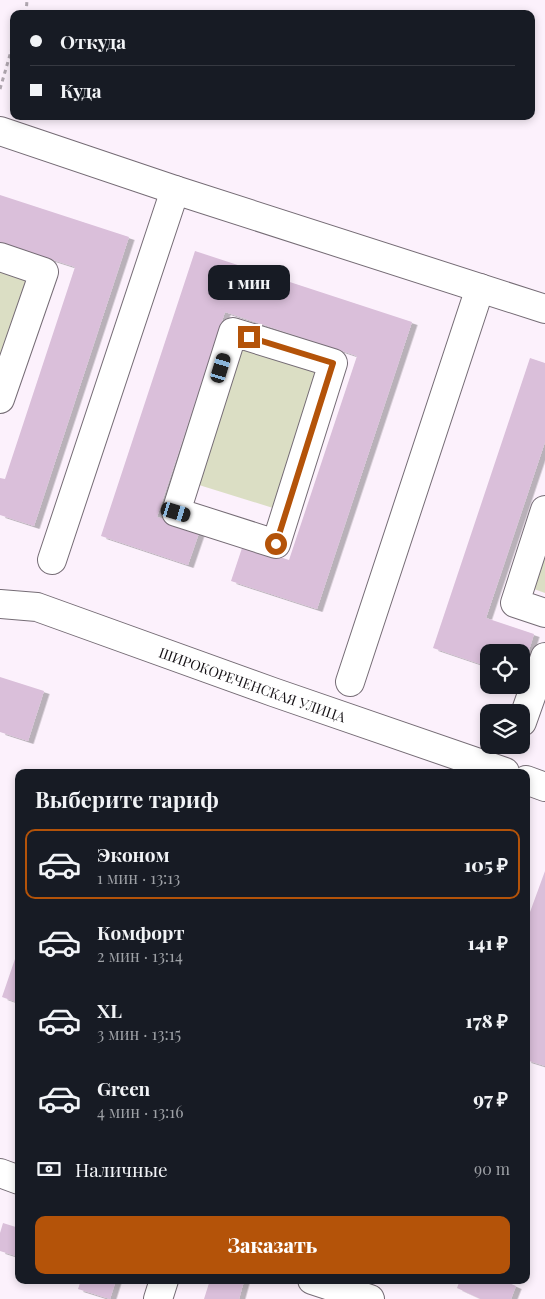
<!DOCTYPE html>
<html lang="ru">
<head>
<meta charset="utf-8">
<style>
	:root { --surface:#171b24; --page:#20242c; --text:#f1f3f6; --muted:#9ea1a6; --line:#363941; --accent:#b45309 }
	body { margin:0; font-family:"Playfair Display",serif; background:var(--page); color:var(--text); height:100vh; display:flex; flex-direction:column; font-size:19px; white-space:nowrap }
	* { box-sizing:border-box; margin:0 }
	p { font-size:16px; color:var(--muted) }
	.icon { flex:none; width:28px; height:28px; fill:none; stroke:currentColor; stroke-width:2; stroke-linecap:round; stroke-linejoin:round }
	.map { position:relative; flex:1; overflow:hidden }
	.drawer { position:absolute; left:15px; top:769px; width:515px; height:515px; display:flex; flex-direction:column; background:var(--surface); border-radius:10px; box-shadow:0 2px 8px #0003 }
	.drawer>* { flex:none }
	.guide { position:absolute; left:10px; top:10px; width:525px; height:110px; border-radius:10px; box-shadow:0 2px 8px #0003; display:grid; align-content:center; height:110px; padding:0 20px; background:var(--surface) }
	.controls { position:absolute; left:480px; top:644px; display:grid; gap:10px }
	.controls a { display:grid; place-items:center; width:50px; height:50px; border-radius:10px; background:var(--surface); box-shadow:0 2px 8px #0003; font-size:25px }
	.end { position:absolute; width:22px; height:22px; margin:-11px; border:6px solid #b45309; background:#fff; box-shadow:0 0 0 2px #fff }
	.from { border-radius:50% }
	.bubble { position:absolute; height:35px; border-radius:10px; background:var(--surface); box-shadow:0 2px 8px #0003; font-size:16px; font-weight:800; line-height:35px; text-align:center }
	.car { position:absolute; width:15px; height:30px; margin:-15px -8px; border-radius:6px; box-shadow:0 0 4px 1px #0007; background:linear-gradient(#222 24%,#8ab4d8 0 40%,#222 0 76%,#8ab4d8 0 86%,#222 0) }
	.guide b { display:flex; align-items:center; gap:18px; height:48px; font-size:19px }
	.guide b+b { border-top:1px solid var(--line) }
	.guide i { width:12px; height:12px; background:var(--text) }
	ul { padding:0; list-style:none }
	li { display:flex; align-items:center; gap:15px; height:70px; margin:0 10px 8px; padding:0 10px; border:2px solid transparent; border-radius:10px }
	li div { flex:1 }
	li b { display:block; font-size:19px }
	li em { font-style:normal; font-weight:800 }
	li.on { border-color:var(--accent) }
	li>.icon { width:45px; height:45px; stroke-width:1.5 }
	h2 { padding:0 20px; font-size:22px; line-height:60px }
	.pay { display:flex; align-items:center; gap:12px; height:55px; padding:0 20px; font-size:19px }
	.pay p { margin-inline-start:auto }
	.cta { display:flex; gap:10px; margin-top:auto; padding:10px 20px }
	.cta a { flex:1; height:58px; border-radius:10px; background:var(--accent); color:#fff; font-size:20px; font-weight:800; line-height:58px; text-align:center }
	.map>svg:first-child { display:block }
</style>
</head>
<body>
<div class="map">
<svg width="545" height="1299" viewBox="0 0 545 1299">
	<defs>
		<filter id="shadow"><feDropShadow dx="5.5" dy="3" stdDeviation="0" flood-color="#0004"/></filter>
	</defs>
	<rect width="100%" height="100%" fill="#fcf1fc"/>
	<path fill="#dbdec4" d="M0,267L27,276L0,362Z
		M243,347L317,370L273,508L199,485Z
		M545,544V593L531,588Z"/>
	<path fill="#dabfda" filter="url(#shadow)" d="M0,195L129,237L34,526L0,515V478L5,479L75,267L0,243Z
		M195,251L412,322L317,609L231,581L243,545L289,560L357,356L225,312L157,517L200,530L188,565L101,536Z
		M530,358L545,363V442L486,618L534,634L522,673L521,652H489V667L433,648Z
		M0,677L44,691L28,741L0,732Z
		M545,871V1066L526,1060V923Z
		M16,956L19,957V1003L2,997Z
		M3,1223L19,1228V1257L0,1251V1233Z
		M81,1280H116L110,1299L78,1289Z
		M210,1280L244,1281L239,1299H204Z
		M460,1280H502L516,1286L511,1299H481L457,1288Z"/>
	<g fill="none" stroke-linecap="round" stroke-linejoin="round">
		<defs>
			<g id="minor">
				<path d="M0,131L175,190L545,309"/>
				<path d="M0,257L44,272L0,399"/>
				<path d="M233,332L333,363L276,544L176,512Z"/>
				<path d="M545,510L515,603L545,613"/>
				<path d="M52,560L175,190"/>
				<path id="s1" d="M0,604L37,607L273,692L505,772"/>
				<path d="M350,682L480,288"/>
				<path d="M522,722L545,657"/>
				<path d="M526,780L545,787"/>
				<path d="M0,1173L19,1180"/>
				<path d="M312,1280L370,1299"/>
				<path d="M158,1299L164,1280"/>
			</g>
		</defs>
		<use href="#minor" stroke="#756c75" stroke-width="30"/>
		<path stroke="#aea5ae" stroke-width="3" stroke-dasharray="4 4" stroke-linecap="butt" d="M26,14L27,0
			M0,89L14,41"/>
		<use href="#minor" stroke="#fff" stroke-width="28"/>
	</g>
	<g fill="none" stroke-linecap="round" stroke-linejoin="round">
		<path stroke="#b45309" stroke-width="6" d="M249,337L333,363L276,544"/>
	</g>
	<g text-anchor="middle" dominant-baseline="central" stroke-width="4.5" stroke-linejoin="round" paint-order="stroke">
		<g font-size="14" fill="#151115" stroke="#fff">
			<text stroke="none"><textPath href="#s1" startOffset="266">ШИРОКОРЕЧЕНСКАЯ УЛИЦА</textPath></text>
		</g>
	</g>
</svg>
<div class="controls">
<a><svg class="icon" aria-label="locate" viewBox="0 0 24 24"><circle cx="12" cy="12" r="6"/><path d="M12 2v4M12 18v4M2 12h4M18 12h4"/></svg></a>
<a><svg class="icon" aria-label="layers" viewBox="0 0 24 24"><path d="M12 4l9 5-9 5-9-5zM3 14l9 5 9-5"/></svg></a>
</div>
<i class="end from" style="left:276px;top:544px"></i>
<i class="end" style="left:249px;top:337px"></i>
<div class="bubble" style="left:208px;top:265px;width:82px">1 мин</div>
<i class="car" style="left:221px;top:368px;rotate:17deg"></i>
<i class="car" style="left:176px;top:512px;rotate:107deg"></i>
<div class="guide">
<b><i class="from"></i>Откуда</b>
<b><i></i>Куда</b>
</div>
<section class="drawer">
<h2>Выберите тариф</h2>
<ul>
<li class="on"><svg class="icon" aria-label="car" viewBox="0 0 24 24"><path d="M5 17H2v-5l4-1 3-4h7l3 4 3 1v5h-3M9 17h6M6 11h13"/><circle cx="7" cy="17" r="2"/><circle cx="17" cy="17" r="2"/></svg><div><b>Эконом</b><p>1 мин · 13:13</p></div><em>105 ₽</em></li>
<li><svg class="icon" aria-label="car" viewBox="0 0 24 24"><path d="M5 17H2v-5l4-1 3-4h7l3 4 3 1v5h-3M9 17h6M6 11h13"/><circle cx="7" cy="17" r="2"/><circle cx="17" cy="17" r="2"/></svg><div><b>Комфорт</b><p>2 мин · 13:14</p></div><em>141 ₽</em></li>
<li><svg class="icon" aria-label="car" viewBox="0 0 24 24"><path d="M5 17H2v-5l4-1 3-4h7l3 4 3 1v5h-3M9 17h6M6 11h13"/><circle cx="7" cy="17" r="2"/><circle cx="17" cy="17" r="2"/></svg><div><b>XL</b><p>3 мин · 13:15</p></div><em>178 ₽</em></li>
<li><svg class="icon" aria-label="car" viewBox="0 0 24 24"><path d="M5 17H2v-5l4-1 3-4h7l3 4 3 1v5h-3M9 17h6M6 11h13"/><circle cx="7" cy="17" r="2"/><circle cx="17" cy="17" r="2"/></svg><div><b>Green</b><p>4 мин · 13:16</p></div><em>97 ₽</em></li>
</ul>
<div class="pay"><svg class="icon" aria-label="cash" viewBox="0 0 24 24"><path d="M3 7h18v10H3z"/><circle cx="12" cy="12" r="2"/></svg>Наличные<p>90 m</p></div>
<div class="cta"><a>Заказать</a></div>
</section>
</div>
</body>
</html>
